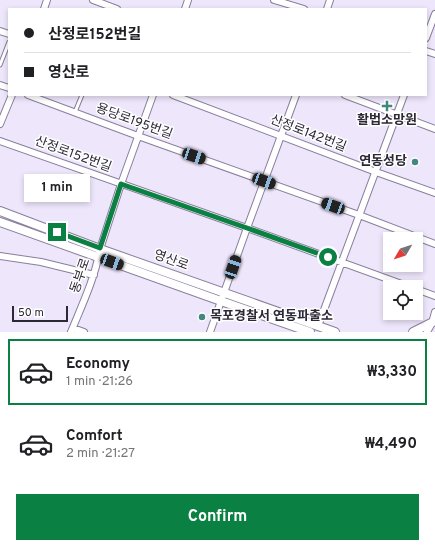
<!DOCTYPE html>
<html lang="en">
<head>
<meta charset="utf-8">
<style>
	:root { --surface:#fff; --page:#f6f6f6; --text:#202124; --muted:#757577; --line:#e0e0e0; --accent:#0b8043 }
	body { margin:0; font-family:Overpass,"Noto Sans KR",sans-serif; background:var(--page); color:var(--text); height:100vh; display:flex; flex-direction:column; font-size:15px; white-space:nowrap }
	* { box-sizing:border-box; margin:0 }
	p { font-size:13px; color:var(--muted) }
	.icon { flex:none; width:22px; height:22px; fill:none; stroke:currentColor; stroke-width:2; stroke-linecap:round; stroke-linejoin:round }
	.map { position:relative; height:332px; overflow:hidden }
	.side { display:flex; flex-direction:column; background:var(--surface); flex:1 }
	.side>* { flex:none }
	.top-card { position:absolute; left:8px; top:8px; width:419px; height:88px; border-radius:0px; box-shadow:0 2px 6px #0003; display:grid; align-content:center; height:88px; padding:0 16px; background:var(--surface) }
	.needle { width:26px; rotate:231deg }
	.controls { position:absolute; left:383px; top:232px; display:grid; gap:8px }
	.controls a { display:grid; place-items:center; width:40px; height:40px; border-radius:0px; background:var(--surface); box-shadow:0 2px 6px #0003; font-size:20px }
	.scale { position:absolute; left:12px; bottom:10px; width:56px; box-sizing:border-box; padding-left:4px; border:2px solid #2d2835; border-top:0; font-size:11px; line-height:14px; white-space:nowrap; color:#2d2835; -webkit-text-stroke:3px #fff; paint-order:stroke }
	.end { position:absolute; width:18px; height:18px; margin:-9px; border:5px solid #0b8043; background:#fff; box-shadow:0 0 0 2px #fff }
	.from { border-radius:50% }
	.bubble { position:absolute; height:28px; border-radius:0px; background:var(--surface); box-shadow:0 2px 6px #0003; font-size:13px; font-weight:700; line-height:28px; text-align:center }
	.car { position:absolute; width:12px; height:24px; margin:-12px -6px; border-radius:5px; box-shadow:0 0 3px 1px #0007; background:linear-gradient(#222 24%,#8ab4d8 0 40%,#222 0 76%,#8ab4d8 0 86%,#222 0) }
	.top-card b { display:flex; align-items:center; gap:14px; height:38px; font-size:15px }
	.top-card b+b { border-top:1px solid var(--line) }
	.top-card i { width:10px; height:10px; background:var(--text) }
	ul { padding:7px 0 0; list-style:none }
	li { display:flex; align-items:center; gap:12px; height:66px; margin:0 8px 6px; padding:0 8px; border:2px solid transparent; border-radius:0px }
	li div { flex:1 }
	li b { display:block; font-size:15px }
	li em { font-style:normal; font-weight:700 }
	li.selected { border-color:var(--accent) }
	li>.icon { width:36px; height:36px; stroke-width:1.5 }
	.cta { display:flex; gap:8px; margin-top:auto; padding:8px 16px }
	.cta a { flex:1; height:46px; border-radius:0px; background:var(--accent); color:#fff; font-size:16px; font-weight:700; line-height:46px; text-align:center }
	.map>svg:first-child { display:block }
</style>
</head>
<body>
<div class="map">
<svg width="435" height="332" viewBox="0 0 435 332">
	<rect width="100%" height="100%" fill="#eee6fb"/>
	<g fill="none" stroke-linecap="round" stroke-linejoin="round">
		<defs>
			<path id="service" d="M0,65L9,42
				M75,112L82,95"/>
			<path id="minor" d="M93,0L117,9
				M274,0L304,9
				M44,9L47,0
				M185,9L188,0
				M327,9L330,0
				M0,31L9,34
				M426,38L435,14
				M426,51L435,54
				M0,85L9,88
				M28,95L138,136L359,215L435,244
				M173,95L376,172L435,193
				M345,95L435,129
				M0,124L12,95
				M0,141L247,228L410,287
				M0,256L41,262L94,275
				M416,289L435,296
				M318,326L404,95
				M73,328L84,332
				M71,332C82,305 95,278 100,249L121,184L153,95
				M210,332L247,228L296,95
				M427,332L432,323L435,312"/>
			<path id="tertiary" d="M0,211L100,249L335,332
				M0,222L221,301L310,332
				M413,332L435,321"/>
		</defs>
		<use href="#service" stroke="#8a7e9d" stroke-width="5"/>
		<use href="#minor" stroke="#8a7e9d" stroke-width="8"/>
		<use href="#tertiary" stroke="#8a7e9d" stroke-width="10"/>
		<use href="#service" stroke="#fff" stroke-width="3"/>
		<use href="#minor" stroke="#fff" stroke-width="6"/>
		<use href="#tertiary" stroke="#fff" stroke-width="8"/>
	</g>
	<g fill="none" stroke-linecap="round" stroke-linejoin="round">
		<path stroke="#0b8043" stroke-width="5" d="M57,232L100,248L121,184L247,228L328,257"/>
	</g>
	<g fill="#42887f" stroke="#fff" stroke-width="1.5">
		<path d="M385 100h4v4h4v4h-4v4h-4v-4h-4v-4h4z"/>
		<circle cx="415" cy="162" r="4"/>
		<circle cx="202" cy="317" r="4"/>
	</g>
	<g text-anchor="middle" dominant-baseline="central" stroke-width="3" stroke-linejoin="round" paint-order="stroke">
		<g font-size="13" font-weight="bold" fill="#2d2835" stroke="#fff">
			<text x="387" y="121">활법소망원</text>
			<text x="407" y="162" text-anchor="end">연동성당</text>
			<text x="210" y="317" text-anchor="start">목포경찰서 연동파출소</text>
		</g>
		<g font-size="13" fill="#2d2835" stroke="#fff">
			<text transform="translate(134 122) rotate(20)">용당로195번길</text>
			<text transform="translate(308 134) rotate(21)">산정로142번길</text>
			<text transform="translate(73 155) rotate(20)">산정로152번길</text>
			<text transform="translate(171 261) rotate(20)">영산로</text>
			<text transform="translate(81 276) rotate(-71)">동부로</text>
		</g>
	</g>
</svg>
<div class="controls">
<a><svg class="needle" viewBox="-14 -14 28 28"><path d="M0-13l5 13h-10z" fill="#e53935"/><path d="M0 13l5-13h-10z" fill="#757577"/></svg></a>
<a><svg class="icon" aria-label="locate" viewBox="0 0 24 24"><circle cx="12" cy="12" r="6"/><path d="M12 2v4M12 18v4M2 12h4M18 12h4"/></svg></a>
</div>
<div class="scale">50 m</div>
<i class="end from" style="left:328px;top:257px"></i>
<i class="end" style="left:57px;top:232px"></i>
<div class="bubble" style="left:24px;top:174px;width:66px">1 min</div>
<i class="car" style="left:194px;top:156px;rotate:109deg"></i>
<i class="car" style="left:264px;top:181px;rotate:110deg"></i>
<i class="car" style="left:333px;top:206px;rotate:290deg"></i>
<i class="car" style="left:112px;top:262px;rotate:110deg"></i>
<i class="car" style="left:233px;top:267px;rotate:19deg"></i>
<div class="top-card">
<b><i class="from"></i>산정로152번길</b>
<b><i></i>영산로</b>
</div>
</div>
<section class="side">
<ul>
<li class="selected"><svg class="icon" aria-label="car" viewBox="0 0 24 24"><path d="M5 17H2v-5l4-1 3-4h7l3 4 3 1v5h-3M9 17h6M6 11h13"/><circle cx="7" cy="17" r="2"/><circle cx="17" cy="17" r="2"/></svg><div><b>Economy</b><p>1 min · 21:26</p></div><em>₩3,330</em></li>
<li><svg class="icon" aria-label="car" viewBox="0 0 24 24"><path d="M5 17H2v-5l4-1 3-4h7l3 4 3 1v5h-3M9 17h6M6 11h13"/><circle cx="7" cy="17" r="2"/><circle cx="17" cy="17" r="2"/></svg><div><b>Comfort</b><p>2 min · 21:27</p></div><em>₩4,490</em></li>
</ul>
<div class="cta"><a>Confirm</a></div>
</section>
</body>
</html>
